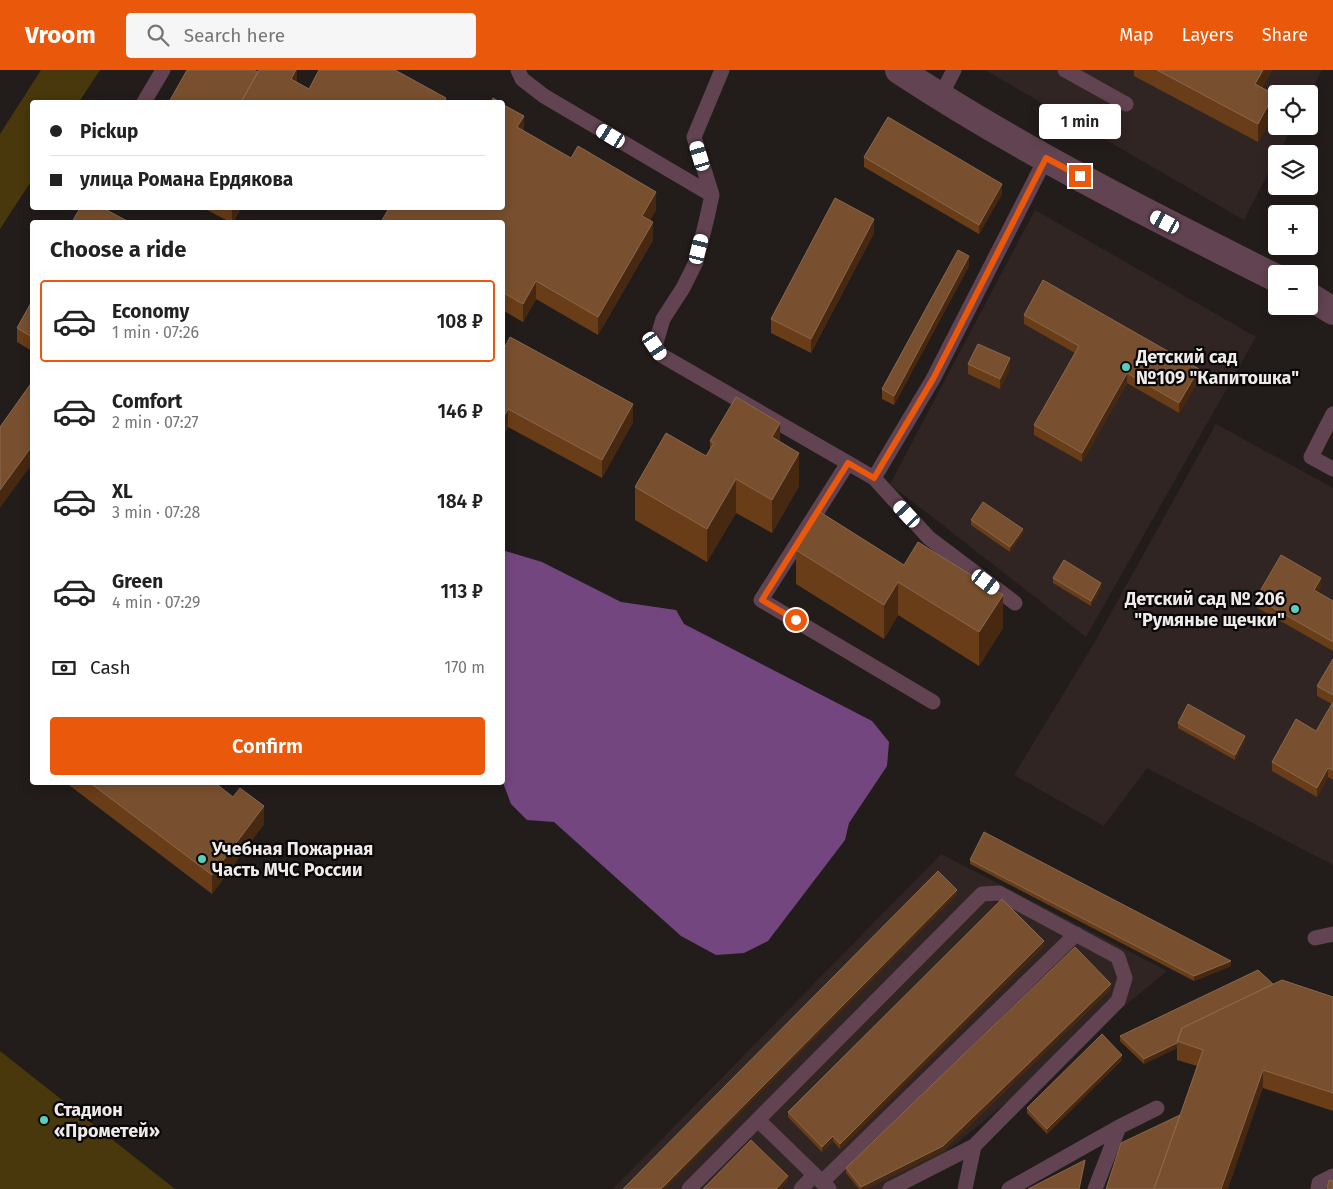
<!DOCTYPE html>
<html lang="en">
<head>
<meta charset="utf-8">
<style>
	:root { --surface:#fff; --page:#f6f6f6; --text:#222; --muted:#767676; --line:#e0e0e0; --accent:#ea580c }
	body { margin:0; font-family:"Fira Sans",sans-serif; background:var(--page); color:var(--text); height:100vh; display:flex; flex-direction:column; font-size:19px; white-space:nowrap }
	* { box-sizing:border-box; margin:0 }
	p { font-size:16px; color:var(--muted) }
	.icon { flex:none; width:28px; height:28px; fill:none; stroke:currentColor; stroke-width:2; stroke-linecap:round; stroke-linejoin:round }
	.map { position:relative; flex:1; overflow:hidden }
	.details { position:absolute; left:30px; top:150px; width:475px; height:565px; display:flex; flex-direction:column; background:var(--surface); border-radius:5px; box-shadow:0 2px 12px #0003 }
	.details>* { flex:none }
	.guide { position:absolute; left:30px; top:30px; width:475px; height:110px; border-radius:5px; box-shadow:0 2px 12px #0003; display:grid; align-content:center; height:110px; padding:0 20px; background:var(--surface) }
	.controls { position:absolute; left:1268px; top:15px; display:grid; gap:10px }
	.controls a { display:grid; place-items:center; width:50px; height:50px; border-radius:5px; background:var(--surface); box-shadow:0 2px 12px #0003; font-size:25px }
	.end { position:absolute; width:22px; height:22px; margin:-11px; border:6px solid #ea580c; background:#fff; box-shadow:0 0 0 2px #fff }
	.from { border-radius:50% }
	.bubble { position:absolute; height:35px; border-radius:5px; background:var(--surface); box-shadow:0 2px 12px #0003; font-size:16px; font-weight:600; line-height:35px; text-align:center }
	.car { position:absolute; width:15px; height:30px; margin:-15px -8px; border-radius:6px; box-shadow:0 0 4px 1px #0007; background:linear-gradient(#fff 24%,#345 0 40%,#fff 0 76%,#345 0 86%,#fff 0) }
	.guide b { display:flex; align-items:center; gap:18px; height:48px; font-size:19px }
	.guide b+b { border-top:1px solid var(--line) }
	.guide i { width:12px; height:12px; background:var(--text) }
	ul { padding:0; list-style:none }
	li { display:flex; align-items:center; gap:15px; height:82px; margin:0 10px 8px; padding:0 10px; border:2px solid transparent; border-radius:5px }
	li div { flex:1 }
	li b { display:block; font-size:19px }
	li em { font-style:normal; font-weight:600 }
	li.on { border-color:var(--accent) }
	li>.icon { width:45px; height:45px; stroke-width:1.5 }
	h2 { padding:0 20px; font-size:22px; line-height:60px }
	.pay { display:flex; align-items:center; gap:12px; height:55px; padding:0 20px; font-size:19px }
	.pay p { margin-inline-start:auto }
	.primary-button { display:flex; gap:10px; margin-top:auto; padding:10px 20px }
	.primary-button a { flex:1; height:58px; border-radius:5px; background:var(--accent); color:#fff; font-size:20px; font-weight:600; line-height:58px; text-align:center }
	header { display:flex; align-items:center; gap:30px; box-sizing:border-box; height:70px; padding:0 25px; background:var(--accent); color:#fff }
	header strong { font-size:24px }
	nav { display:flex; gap:28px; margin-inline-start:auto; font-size:18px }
	.search { width:350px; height:45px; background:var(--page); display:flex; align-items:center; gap:12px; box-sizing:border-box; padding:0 18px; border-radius:5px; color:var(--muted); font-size:19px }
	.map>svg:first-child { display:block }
</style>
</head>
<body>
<header>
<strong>Vroom</strong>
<div class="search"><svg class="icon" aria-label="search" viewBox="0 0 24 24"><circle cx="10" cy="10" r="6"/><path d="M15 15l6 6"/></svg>Search here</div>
<nav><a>Map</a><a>Layers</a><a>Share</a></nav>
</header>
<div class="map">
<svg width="1333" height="1119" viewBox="0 0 1333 1119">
	<rect width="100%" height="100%" fill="#221c1b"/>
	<path fill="#312524" d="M985,0H1322L1309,25L1276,24V56H1293L1278,84H1276V88L1244,150Z
		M1035,140L1256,267L1086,567L890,414Z
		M1216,354L1333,418V795L1147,698L1104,756L1014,705L1093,575Z
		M941,784L1167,901L901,1119H613Z"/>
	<path fill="#49380c" d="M41,0H100L79,32H32V110L0,159V64Z
		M0,981L175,1119H0Z"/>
	<path fill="#74467f" d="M502,480L542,492L621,532L676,540L684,554L872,651L889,672L887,696L849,753L845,770L768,871L744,883L716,885L681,866L554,752L527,750L511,734L502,710Z"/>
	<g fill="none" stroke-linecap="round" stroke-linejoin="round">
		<path stroke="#624351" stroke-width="15" d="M518,0L522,9L544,26L712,125
			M722,0L694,67L712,125L706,152L696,192L683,218L663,249L655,276L661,285L874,408L933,309L1046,88
			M1065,0L1126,34
			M940,27L954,0
			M144,32L163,0
			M1333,344L1311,387L1333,399
			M848,393L761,530L933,632
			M874,408L929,468L1015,533
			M1315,868L1333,864
			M758,1050L829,1119
			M822,1112L1076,864
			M689,1119L982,824L999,823L1118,887L1125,908L1118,931L974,1076L965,1119
			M801,1119L814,1105
			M890,1119L974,1076
			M1009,1119L1119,1057L1157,1038
			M1095,1119L1119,1057
			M1318,1119L1319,1113L1333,1106"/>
		<path stroke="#624351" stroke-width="28" d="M899,0C1019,79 1148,144 1276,208
			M1309,226L1333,241"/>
	</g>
	<path fill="#693d18" d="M1134,0H1272L1262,18L1274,43L1258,72L1134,6Z
		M524,61L656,140L650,150L653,170L598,265L536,229L523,252L502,240V152Z
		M864,87L1002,124L979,164L864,97Z
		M203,138H241L233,152H230Z
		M874,163L811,283L771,263V249Z
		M969,196L894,335L882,329V319Z
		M32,231V281L17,272V258Z
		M1024,245L1199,309L1179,343L1127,313L1082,392L1034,365V355L1075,283L1024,254Z
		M502,282L633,352L602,408L508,357L502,368Z
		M968,294L1010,298L1000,319L968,304Z
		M710,371L780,372L799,416L772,463L736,443L707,492L635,450V417L706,386L710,379Z
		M820,442L1003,558L979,596L898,545L884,569L796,514V480Z
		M971,450L1023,463L1010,482L971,455Z
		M1053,508L1101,518L1091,536L1053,513Z
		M1321,517L1318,522L1333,531V581L1256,537V528Z
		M1333,589V710L1328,707L1317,727L1272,701V692L1316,661L1332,634L1317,626V616Z
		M1178,653L1245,671L1235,690L1178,658Z
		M65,712H214L264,754L212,824Z
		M970,790L1231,896L1194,911L970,794Z
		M1044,876L840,1079L833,1071L822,1082L788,1047V1042Z
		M1273,914L1333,927V1041L1263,1018L1180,1045L1197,996L1177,990V978L1144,994L1120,971V966Z
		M1111,919L943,1081L866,1119H859L846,1103V1098Z
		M1122,990L1047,1064L1027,1043V1038Z"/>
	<path fill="#472810" d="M296,0H297V17L291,9Z
		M1263,0H1272L1255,32V14Z
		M1274,24V43L1258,72V54Z
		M524,46V64L517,57Z
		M1002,114V124L979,164V155Z
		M656,122V140L642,164V146Z
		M233,138H241L232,152V140Z
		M874,149V163L811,283V269Z
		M653,152V170L598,265V247Z
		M969,186V196L894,335V326Z
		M536,211V229L523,252V234Z
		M1010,288V298L1000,319V309Z
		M1199,299V309L1179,343V333Z
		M1127,303V313L1082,392V383Z
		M633,334V352L602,408V390Z
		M508,339V357L502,368V350Z
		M780,353V386L772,367Z
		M32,376V394L0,438V420Z
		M799,383V416L772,463V430Z
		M736,409V443L707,492V459Z
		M1023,459V463L1010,482V477Z
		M1321,508V517L1314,529V520Z
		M898,512V545L884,569V535Z
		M1101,513V518L1091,536V531Z
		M1003,525V558L979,596V562Z
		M1245,666V671L1235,690V685Z
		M1328,698V707L1317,727V718Z
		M264,736V754L212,824V805Z
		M957,820V825L665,1119H661Z
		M1044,871V876L840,1079V1074Z
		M1231,891V896L1194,911V906Z
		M1111,914V919L943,1081L866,1119H861V1117Z
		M1177,973V978L1144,994V989Z
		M1122,985V990L1047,1064V1059Z
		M1263,1000V1018L1228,1119H1221Z
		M833,1066V1071L822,1082V1077Z
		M1085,1090V1095L1080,1119H1079Z
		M788,1106V1111L781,1119H776Z"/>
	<path fill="#78502f" stroke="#8a684c" d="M187,0H254L258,2L241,32H169Z
		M259,0H296L291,9L309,19L319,0H395L446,28L444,32H241Z
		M1157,0H1263L1255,14L1274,24L1258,54Z
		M493,28L500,32H491Z
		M502,34L524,46L517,57L571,88L578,76L656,122L642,146L653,152L598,247L536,211L523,234L502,222V152H381L389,138H502Z
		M888,47L1002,114L979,155L864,87Z
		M835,128L874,149L811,269L771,249Z
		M80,138H103L129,152H72Z
		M958,180L969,186L894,326L882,319Z
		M1043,210L1199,299L1179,333L1127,303L1082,383L1034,355L1079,276L1024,245Z
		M32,231V267L17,258Z
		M510,267L633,334L602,390L508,339L502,350V282Z
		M978,274L1010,288L1000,309L968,294Z
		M32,312V376L0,420V357Z
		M736,327L780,353L772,367L799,383L772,430L736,409L707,459L635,417L666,363L706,386L714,373L710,371Z
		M983,432L1023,459L1010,477L971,450Z
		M820,442L904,495L918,472L1003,525L979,562L898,512L884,535L796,480Z
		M1281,485L1321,508L1314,520L1333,531V572L1256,528Z
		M1064,490L1101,513L1091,531L1053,508Z
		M1333,589V625L1317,616Z
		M1333,632V700L1328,698L1317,718L1272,692L1296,649L1316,661Z
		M1188,634L1245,666L1235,685L1178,653Z
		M89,712H214L233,727L240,718L264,736L212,805Z
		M984,762L1231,891L1194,906L970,790Z
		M938,801L957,820L661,1119H623Z
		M1002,829L1044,871L840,1074L833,1066L822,1077L788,1042Z
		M1075,877L1111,914L943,1076L861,1117L846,1098Z
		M1258,900L1273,914L1182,958L1177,973L1144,989L1120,966Z
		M1282,910L1333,927V1023L1263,1000L1221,1119H1154L1203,980L1177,971L1182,958Z
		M1102,964L1122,985L1047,1059L1027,1038Z
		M1180,1045L1154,1119H1106L1121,1073Z
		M751,1070L788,1106L776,1119H703Z
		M1085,1090L1079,1119H1028Z
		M1329,1110L1333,1111V1119H1327Z"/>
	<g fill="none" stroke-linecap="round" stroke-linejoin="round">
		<path stroke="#ea580c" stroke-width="6" d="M796,550L762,530L848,393L874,408L933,309L1046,88L1080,106"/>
	</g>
	<g fill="#5acebd" stroke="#090707" stroke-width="2">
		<circle cx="1126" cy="297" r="5"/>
		<circle cx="1295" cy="539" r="5"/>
		<circle cx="202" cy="789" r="5"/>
		<circle cx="44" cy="1050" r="5"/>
	</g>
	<g text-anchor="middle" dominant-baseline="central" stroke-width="4.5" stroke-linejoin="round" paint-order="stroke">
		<g font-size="18" font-weight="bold" fill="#f0ebeb" stroke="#090707" text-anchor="start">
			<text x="1136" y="287">Детский сад<tspan x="1136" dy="21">№109 "Капитошка"</tspan></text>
			<text x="1285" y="529" text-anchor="end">Детский сад № 206<tspan x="1285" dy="21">"Румяные щечки"</tspan></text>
			<text x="212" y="779">Учебная Пожарная<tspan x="212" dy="21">Часть МЧС России</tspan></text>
			<text x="54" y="1040">Стадион<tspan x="54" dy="21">«Прометей»</tspan></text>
		</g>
	</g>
</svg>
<div class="controls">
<a><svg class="icon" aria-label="locate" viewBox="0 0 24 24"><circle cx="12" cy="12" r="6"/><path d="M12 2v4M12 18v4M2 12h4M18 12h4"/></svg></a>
<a><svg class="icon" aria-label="layers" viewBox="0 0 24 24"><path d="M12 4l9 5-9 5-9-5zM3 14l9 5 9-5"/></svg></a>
<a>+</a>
<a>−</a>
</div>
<i class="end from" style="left:796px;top:550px"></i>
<i class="end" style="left:1080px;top:106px"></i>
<div class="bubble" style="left:1039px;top:34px;width:82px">1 min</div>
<i class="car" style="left:611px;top:66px;rotate:301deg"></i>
<i class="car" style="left:700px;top:86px;rotate:343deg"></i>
<i class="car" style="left:1165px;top:152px;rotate:298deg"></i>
<i class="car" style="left:699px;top:179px;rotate:14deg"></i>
<i class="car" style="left:655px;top:276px;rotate:146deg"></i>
<i class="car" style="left:907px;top:444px;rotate:317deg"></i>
<i class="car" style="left:986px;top:512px;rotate:127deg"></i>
<div class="guide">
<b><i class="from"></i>Pickup</b>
<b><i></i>улица Романа Ердякова</b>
</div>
<section class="details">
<h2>Choose a ride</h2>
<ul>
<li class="on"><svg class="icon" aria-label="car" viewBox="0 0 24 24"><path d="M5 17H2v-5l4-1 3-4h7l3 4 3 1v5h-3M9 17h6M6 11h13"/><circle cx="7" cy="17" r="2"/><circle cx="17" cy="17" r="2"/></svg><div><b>Economy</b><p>1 min · 07:26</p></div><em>108 ₽</em></li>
<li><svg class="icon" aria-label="car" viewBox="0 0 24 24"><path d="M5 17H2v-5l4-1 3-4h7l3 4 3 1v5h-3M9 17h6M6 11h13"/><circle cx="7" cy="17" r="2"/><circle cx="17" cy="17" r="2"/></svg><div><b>Comfort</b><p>2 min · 07:27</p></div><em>146 ₽</em></li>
<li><svg class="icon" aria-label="car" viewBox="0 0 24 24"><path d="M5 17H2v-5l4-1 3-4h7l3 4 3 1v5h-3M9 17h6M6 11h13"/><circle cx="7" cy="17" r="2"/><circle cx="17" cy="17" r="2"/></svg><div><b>XL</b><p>3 min · 07:28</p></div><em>184 ₽</em></li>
<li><svg class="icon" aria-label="car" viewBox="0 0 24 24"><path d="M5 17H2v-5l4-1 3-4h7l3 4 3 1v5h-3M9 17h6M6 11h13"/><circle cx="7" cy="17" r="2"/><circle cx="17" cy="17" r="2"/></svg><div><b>Green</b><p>4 min · 07:29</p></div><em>113 ₽</em></li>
</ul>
<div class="pay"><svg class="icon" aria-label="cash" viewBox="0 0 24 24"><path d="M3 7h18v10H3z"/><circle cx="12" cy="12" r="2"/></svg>Cash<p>170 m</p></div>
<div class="primary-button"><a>Confirm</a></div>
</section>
</div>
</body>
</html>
